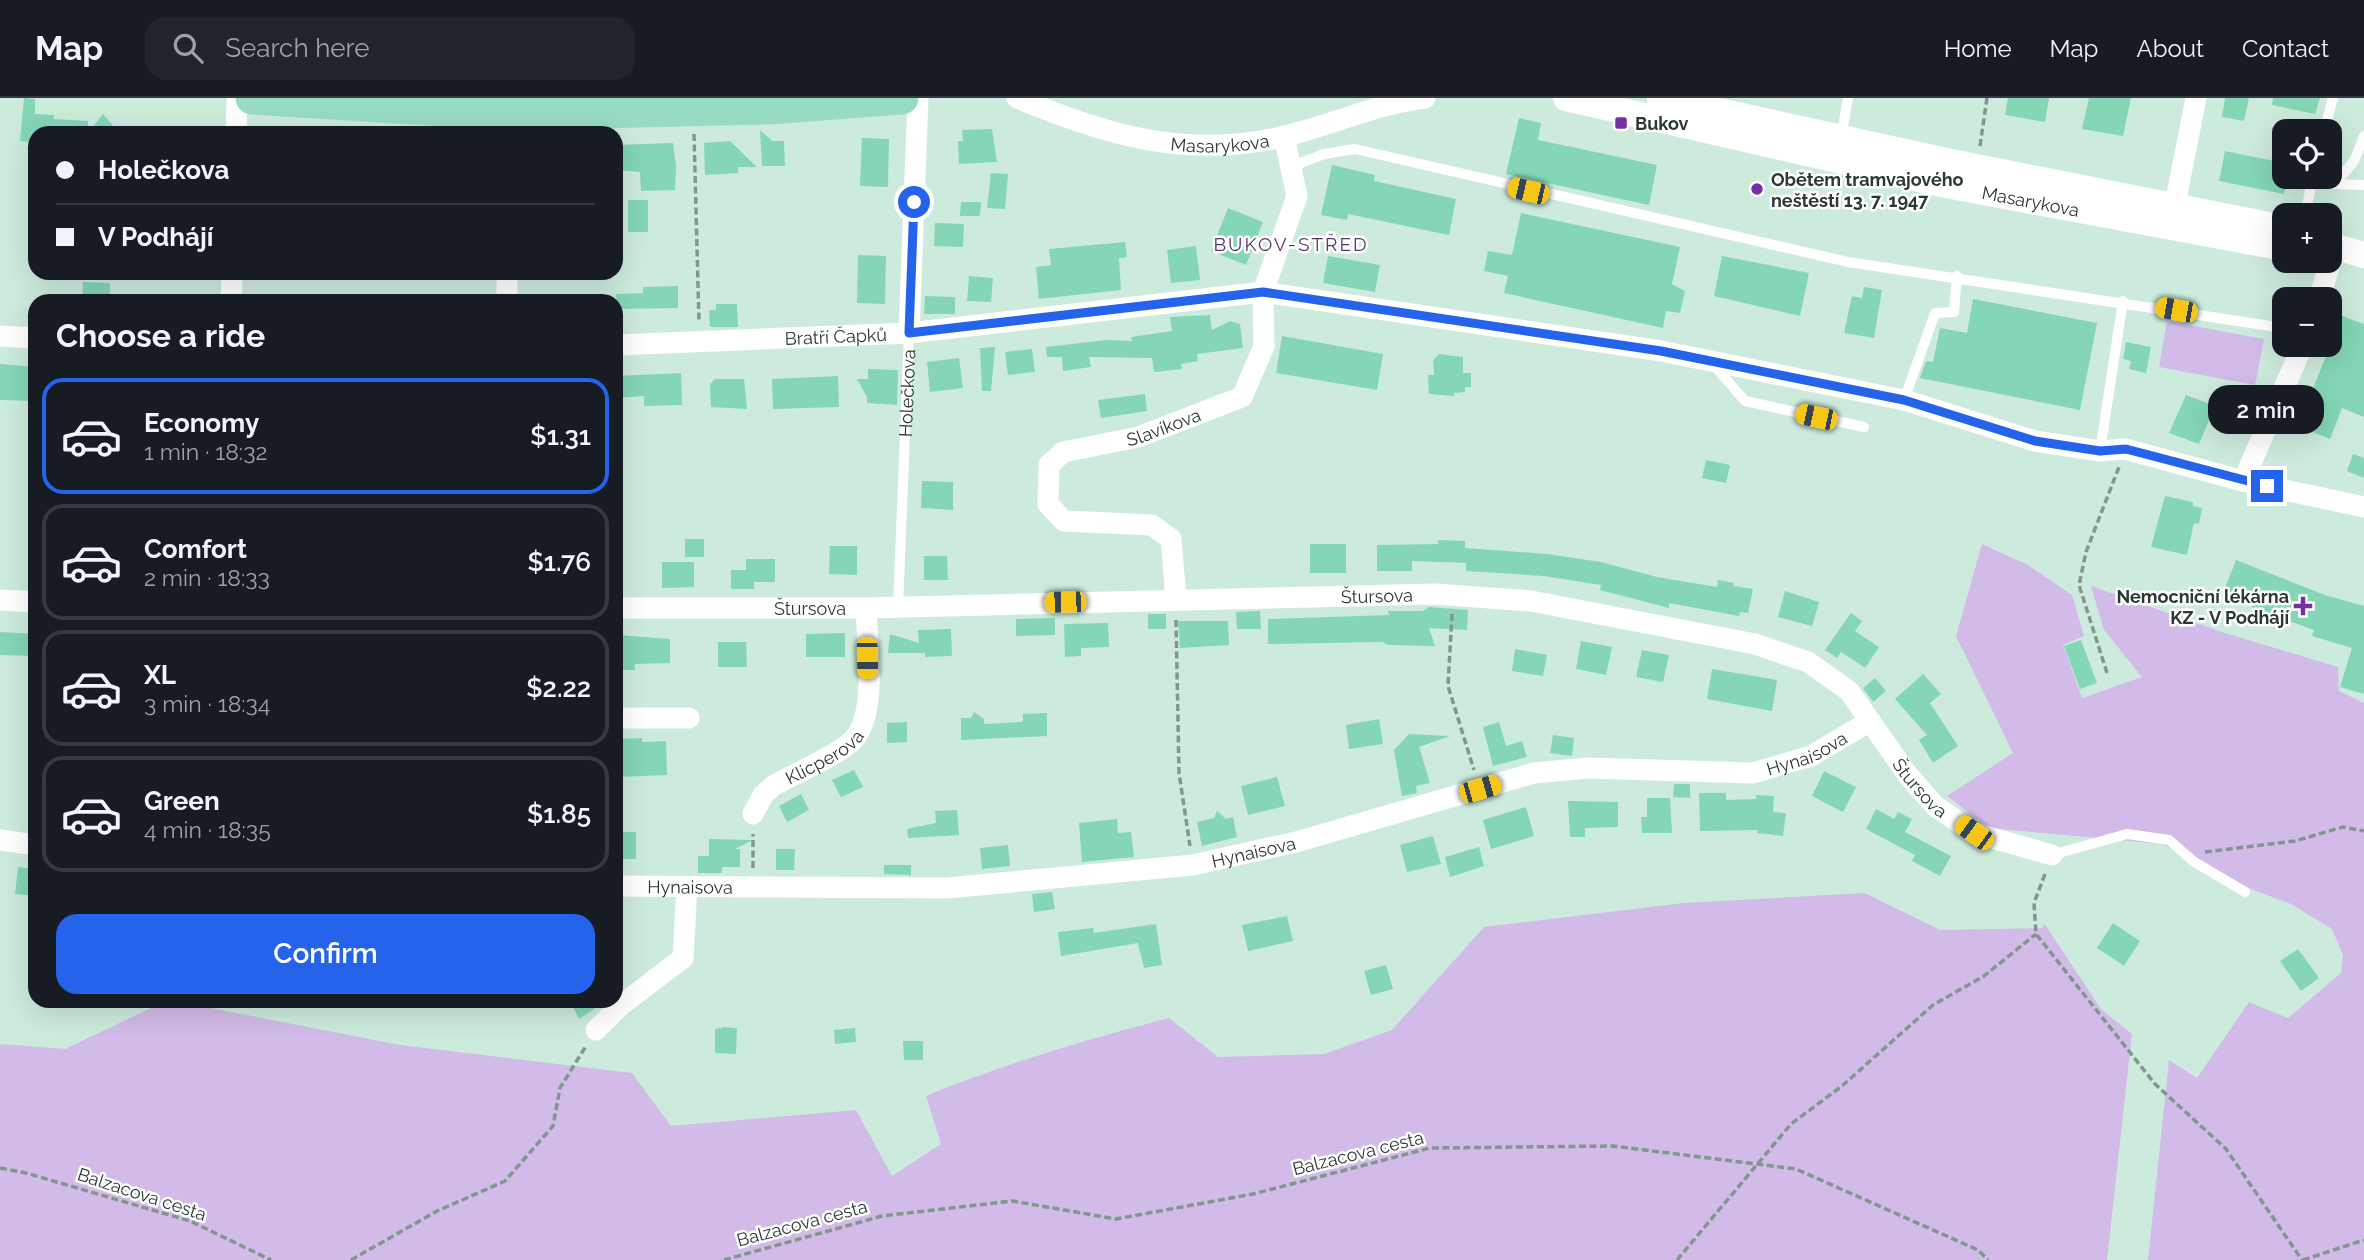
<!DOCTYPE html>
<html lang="en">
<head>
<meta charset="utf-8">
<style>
	:root { --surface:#171b24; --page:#20242c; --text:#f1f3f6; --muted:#9ea1a6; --line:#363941; --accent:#2563eb }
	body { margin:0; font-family:Raleway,sans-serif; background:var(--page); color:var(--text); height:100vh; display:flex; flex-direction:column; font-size:26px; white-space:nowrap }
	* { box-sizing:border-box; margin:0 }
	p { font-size:23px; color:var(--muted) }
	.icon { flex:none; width:38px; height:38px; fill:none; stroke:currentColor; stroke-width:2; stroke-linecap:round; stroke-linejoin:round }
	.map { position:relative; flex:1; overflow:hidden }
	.panel { position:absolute; left:28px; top:196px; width:595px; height:714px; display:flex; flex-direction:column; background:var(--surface); border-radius:21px; box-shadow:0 7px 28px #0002 }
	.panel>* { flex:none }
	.banner { position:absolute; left:28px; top:28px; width:595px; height:154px; border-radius:21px; box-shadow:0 7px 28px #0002; display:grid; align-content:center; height:154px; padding:0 28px; background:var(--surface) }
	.fabs { position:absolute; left:2272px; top:21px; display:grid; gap:14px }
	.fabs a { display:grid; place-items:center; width:70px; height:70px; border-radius:14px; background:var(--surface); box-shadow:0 7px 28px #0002; font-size:35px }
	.end { position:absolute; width:32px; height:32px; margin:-16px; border:9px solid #2563eb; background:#fff; box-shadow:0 0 0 4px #fff }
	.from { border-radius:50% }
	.bubble { position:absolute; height:49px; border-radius:21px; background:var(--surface); box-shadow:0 7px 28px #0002; font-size:23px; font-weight:600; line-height:49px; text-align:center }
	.car { position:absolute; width:21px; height:42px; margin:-21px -10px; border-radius:9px; box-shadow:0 0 5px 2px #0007; background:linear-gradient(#f5c518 24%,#345 0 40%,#f5c518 0 76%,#345 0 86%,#f5c518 0) }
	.banner b { display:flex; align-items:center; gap:24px; height:66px; font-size:26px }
	.banner b+b { border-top:2px solid var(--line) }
	.banner i { width:18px; height:18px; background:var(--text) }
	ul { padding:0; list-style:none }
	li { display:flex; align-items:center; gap:21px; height:116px; margin:0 14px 10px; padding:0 14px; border:4px solid var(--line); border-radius:21px }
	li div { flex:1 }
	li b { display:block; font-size:26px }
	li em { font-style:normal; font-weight:600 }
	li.selected { border-color:var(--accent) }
	li>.icon { width:63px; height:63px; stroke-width:1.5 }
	h2 { padding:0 28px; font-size:32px; line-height:84px }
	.action { display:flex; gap:14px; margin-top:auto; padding:14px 28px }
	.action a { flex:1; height:80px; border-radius:21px; background:var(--accent); color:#fff; font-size:28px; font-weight:600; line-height:80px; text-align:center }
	header { display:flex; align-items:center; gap:42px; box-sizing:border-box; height:98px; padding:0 35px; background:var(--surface); border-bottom:2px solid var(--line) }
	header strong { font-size:33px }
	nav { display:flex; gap:38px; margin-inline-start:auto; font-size:24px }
	.search { width:490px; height:63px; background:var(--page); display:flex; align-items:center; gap:18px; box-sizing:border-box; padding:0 24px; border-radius:21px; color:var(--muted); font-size:26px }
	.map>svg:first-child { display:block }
</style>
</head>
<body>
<header>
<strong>Map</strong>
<div class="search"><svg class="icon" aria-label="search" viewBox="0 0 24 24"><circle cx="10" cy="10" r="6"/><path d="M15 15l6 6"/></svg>Search here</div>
<nav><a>Home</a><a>Map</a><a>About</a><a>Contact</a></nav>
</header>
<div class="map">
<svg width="2364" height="1162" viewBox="0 0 2364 1162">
	<rect width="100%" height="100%" fill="#cdebdd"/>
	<path fill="#d2bbe8" d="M2167,223L2264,241L2255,287L2159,269Z
		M1982,446L2028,467L2072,497L2084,538L2063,547L2082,600L2142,579L2104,532L2091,488L2222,534L2338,569L2339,593L2364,605V1162H2148L2169,962L2197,980L2249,904L2288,920L2341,875L2343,857L2332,831L2291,806L2251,791L2162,746L1989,730L1947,698L2013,655L1956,538Z
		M1865,795L1940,832L2043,830L2044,825L2101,911L2132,936L2107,1162H0V946L65,951L166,903H175L400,947L632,975L671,1028L856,1012L892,1078L941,1046L926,998C1005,966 1087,941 1169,920L1218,959L1324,956L1392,932L1484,829L1683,805Z"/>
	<path fill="#84d6b6" d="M24,0L35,1V16L54,17V21L88,23V35L103,16L119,35H35V44L20,43Z
		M2008,0H2049L2045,24L2005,17Z
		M2089,0H2131L2123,38L2082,31Z
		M2225,0H2249L2244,23L2222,19Z
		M2273,0H2320L2315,16L2272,7Z
		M1519,20L1541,25L1538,42L1657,67L1649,107L1506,76Z
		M992,31L997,64L959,66L958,43H963L962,32Z
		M760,32L772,43H784L785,68H762Z
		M862,40L889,41L888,89L860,88Z
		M730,43L757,69H738V75L705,77L704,45Z
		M673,45L676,68L675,92L641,93L640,74L616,72V47Z
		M2225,53L2284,65V79H2287L2284,96L2219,83Z
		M1332,67L1375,77L1374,83L1456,101L1449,137L1348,116L1347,122L1321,117Z
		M991,75L1008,76L1005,111L987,110Z
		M628,102H648V134H628Z
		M961,104H981L980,118H960Z
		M1228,110L1263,124L1246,167L1211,153Z
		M1521,115L1680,149L1672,186L1685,193L1680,215L1666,213L1663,230L1504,195L1508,178L1484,173L1488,153L1512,157Z
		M935,125L964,126L963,149L934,148Z
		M1125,144L1127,159L1119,160L1121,192L1039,201L1036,169L1051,167L1049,151Z
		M1196,148L1200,182L1171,185L1167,152Z
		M858,157L886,158L885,206L857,205Z
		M1328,158L1380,167L1375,194L1323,185Z
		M1722,158L1809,175L1800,218L1714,198Z
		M969,178L993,180L991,204L967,203Z
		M83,184L110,185V203H82Z
		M678,188V210L616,211V196L643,195V189Z
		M1864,189L1882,192L1874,240L1844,235L1852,198L1862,200Z
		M925,198L955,199V216H924Z
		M1973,201L2097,225L2080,312L1920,280L1926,263L1933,264L1940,230L1967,235Z
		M716,206H737L738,229H710L709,212H716Z
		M1210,217L1212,232L1230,223L1240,226L1243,250L1197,256L1198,263L1181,266L1182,271L1154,274L1152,260L1089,259L1091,269L1063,273L1062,259H1047L1046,249L1107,242L1132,243L1131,239L1172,233L1170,219Z
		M2342,218L2364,226V319L2342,310L2330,341L2298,328Z
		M1282,238L1383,256L1377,292L1276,275Z
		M2126,244L2151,249L2146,275L2129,271L2131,263L2123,261Z
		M995,249L991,293H982L980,250Z
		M1032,251L1035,274L1008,277L1005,254Z
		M1439,256L1463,259V275H1471V289H1465V294L1454,295V298L1429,296L1428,277H1434L1433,262Z
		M959,260L963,290L930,294L927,264Z
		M0,266L35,269V303L0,302Z
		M868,271L898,272L897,307L867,305V299L857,281H868Z
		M681,275L682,307L644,308V298L616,300V278Z
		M838,278L839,309L773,311L772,281Z
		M715,281H744L747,311L711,309L710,286Z
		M1145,296L1147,313L1101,320L1098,302Z
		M2186,297L2215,308L2199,346L2169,335Z
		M2239,300L2255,306L2250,321L2234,315Z
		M2353,356L2364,360V380L2347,373Z
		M1706,362L1730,367L1726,385L1702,380Z
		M922,383L953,384V412L921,410Z
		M2165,398L2193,404V408L2202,410L2199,426L2194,425L2187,457L2151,449Z
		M685,441H704V459H685Z
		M1438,442L1465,443V450L1547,456L1601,464L1657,479L1717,489L1718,482L1734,485L1733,488L1753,491L1748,515L1740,514L1739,518L1669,505V510L1600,492L1601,487L1544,478L1466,473V465L1412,463V473H1377V447L1438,446Z
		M1310,446H1346V475H1310Z
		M830,448H857V477L829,476Z
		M924,458H947L948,482H924Z
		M746,461H775V484H754V491H731V472H746Z
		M2236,462L2325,497L2364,508V596L2340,589L2352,550L2312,538L2314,532L2252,510L2254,504L2224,493Z
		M662,464H694V489L662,490Z
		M1785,493L1819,504L1812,528L1778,519Z
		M1429,509L1468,512L1467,532L1429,530L1435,548L1389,547L1382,544L1268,546V521L1389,517L1388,513H1423Z
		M1260,513L1261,531H1237L1236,514Z
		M1851,515L1862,523L1855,533L1879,549L1865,570L1841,554L1837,560L1825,552Z
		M1148,516H1166V531H1148Z
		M1055,520V537L1016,538V521Z
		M1178,523H1228L1229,547L1180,550Z
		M1108,525L1109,549L1081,550V558L1065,559L1064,526Z
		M951,531L952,558L925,559V555H888L890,536L919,545L918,532Z
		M0,534L35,536V558L0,557Z
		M845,535V559H806V536Z
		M619,537L670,541V565L635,566V572H619Z
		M2081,542L2097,585L2080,591L2064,548Z
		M1581,543L1612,549L1606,577L1576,571Z
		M718,544H746L747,569H718Z
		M1515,551L1547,557L1543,578L1512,573Z
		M1642,552L1669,557L1663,584L1636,579Z
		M1712,571L1777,582L1772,613L1707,601Z
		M1923,576L1941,596L1930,605L1958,648L1933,665L1919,642L1927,637L1895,601Z
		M1875,580L1886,593L1873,604L1863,590Z
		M974,614L984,621V626L1023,624V616L1047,615V638L961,642V620H971Z
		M1379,621L1383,646L1349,651L1346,627Z
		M907,624V644L887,645V625Z
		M1499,624L1506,648L1522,643L1527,659L1493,668L1483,629Z
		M1409,636L1450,638L1419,649L1430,685L1416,688L1417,695L1402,698L1394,652Z
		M1553,637L1574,640L1572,658L1550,655Z
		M642,640V644L666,643L667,677L616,679V641Z
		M854,672L863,689L841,699L832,682Z
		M1824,673L1856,689L1843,714L1812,698Z
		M1277,679L1285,708L1248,717L1241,688Z
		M1674,686H1690V700L1673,699Z
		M1699,695H1726V702L1756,701V697L1774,698L1773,714L1786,715L1783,738L1757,735L1758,732L1700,733Z
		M801,696L809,712L787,724L779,708Z
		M1647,700H1670L1672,735H1642L1641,719H1647Z
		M1568,703L1618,704V729L1585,730V739H1570Z
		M1526,709L1534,738L1491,751L1483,722Z
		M1876,711L1894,721L1898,714L1912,721L1905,734L1951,758L1940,778L1912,763L1915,757L1866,731Z
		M957,712L959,737L908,740L907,731L936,725L935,713Z
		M1217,713L1226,721L1233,719L1237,739L1202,748L1197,724L1214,720Z
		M1117,721L1118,735L1131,734L1134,759L1082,764L1079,725Z
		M616,734H636V761H616Z
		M1433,738L1441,766L1407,774L1400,747Z
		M709,741L753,742L735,751H740V769H722V775H698V758H709Z
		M1008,747L1010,768L982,771L980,750Z
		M1479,749L1484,768L1450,779L1445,759Z
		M776,751H795L794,772H776Z
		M884,767H911V777L884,776Z
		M18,769L35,771V798L15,796Z
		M1052,794L1055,811L1034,814L1032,796Z
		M1287,818L1293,843L1248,853L1242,827Z
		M2113,825L2140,843L2124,868L2097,850Z
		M1156,826L1162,867L1144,870L1138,845L1061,858L1058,834L1093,830L1094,835Z
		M2298,851L2319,880L2301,893L2280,863Z
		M1386,867L1393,891L1371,897L1364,873Z
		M570,903H606L579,921Z
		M724,929L737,930L736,956L715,955V931Z
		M855,930L856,944L835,946L834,932Z
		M903,943H923V962H904Z"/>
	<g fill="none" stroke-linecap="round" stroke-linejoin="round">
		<path stroke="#81968d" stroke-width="3.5" stroke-dasharray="7 3.5" stroke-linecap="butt" d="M694,36L699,225
			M1980,48L1987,0
			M1452,516L1448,588L1474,672
			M1176,522L1179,675L1190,748
			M2107,575L2079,487L2086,454L2119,369
			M2205,754L2295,743L2343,729L2364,733
			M753,770V736
			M2045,776L2034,805L2036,836L2155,986L2226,1051L2302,1162
			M0,1070L26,1075L190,1123L271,1162
			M351,1162L437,1113L505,1083L553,1028L560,990L586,948
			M724,1162L882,1118L1012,1103L1116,1121L1253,1096L1430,1050L1613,1048L1796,1071L1978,1152L1988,1162
			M1677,1162L1791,1026L1842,988L1933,907L1984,878L2036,836
			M2303,1162L2364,1142"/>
		<g stroke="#fff" stroke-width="10">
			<path d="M2324,33L2333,0"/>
			<path d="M1841,40L1848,0"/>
			<path d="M1293,68L1324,56L1355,51L1848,164L2284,230"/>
			<path d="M2311,85L2335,86L2354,63L2364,38"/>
			<path d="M2335,86L2364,87"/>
			<path d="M2305,117L2313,79"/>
			<path d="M1712,265L1745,303L1864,329"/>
			<path d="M1904,302L1935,215L1954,214L1957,178"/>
			<path d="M2100,353L2123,203"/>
			<path id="s1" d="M898,509L909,235"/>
			<path d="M2052,757L2127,736L2169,742L2193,763L2245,794"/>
		</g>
		<g stroke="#fff" stroke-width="21">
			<path id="s2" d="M1017,0C1108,37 1187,62 1286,38C1334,26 1377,6 1425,0"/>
			<path d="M236,35L237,0"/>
			<path d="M2172,121L2196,0"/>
			<path d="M2319,201L2335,150"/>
			<path d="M231,203L232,175"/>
			<path d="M507,203V175"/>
			<path d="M909,235L918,0"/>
			<path d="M0,238L35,240"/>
			<path id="s3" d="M616,247L909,235L1263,194L1661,253L1904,302L2035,343L2100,353L2125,351L2243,383L2364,409"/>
			<path d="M2243,383L2303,247"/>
			<path id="s4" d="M1176,501L1171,441L1152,427L1064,423L1048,406L1049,367L1063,354L1138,339L1242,299L1264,248L1263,194L1297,98L1284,38"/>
			<path d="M0,502L35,504"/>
			<path id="s5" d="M616,510H866L1435,496L1531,503L1755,546L1808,564L1849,593L1907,676L1935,708L1974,735L2052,757"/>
			<path d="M616,620H689"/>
			<path id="s6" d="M753,716L763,697L773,688C793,676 839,657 853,642C878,616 867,545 866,510"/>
			<path d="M0,742L35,747"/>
			<path id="s7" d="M616,788L947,790L1193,767L1296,744L1534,675L1588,670L1753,675L1811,658L1870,623"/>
			<path d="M596,932L620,908L683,860L687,788"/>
		</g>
		<g stroke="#fff" stroke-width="26">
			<path id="s8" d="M1566,0L1946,87L2284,150"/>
			<path d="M1660,0L1951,64L2284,130"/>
			<path d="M2329,147L2364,157"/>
		</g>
		<path stroke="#98dbc3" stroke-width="33" d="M252,0L512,16L768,10L902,0"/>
	</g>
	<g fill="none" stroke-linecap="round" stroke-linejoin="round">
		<path stroke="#2563eb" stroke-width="9" d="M914,104L909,235L1263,194L1661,253L1904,302L2035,343L2100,353L2126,351L2267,388"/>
	</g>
	<g fill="#7430a4" stroke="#fff" stroke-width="2.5">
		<rect x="1614" y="18" width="14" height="14" rx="3.5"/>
		<circle cx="1757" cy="91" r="7"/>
		<path d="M2299.5 497.5h7v7h7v7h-7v7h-7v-7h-7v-7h7z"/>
	</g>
	<g text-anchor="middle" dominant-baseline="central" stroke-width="5" stroke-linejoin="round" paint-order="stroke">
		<g font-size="18" font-weight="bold" fill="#2c3833" stroke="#fff" text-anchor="start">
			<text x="1635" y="25">Bukov</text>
			<text x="1771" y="81">Obětem tramvajového<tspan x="1771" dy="21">neštěstí 13. 7. 1947</tspan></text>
			<text x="2289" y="498" text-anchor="end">Nemocniční lékárna<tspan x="2289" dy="21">KZ - V Podhájí</tspan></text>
		</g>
		<g font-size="18" fill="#2c3833" stroke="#fff">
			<text stroke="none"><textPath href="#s2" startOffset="210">Masarykova</textPath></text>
			<text stroke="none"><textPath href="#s8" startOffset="476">Masarykova</textPath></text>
			<text stroke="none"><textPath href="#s3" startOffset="220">Bratří Čapků</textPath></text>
			<text stroke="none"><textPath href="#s1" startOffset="214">Holečkova</textPath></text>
			<text stroke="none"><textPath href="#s4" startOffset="357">Slavíkova</textPath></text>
			<text stroke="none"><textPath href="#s5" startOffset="761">Štursova</textPath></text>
			<text stroke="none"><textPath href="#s5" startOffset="194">Štursova</textPath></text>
			<text stroke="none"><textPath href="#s7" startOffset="1208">Hynaisova</textPath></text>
			<text stroke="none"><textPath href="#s6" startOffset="94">Klicperova</textPath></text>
			<text stroke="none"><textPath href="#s5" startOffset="1370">Štursova</textPath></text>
			<text stroke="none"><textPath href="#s7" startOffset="640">Hynaisova</textPath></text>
			<text stroke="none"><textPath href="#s7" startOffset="74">Hynaisova</textPath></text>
			<text transform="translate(1358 1055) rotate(-14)">Balzacova cesta</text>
			<text transform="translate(142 1096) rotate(18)">Balzacova cesta</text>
			<text transform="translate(802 1125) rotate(-15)">Balzacova cesta</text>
		</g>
		<g font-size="19" letter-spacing="2" fill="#563670" stroke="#fff">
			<text x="1291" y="146">BUKOV-STŘED</text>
		</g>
	</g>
</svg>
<div class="fabs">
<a><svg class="icon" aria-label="locate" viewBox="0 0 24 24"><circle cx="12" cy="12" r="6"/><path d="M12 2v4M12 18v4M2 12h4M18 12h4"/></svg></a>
<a>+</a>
<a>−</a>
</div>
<i class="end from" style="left:914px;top:104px"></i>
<i class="end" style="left:2267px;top:388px"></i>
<div class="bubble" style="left:2208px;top:287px;width:116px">2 min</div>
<i class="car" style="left:1528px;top:93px;rotate:283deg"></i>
<i class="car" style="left:2176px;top:212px;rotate:280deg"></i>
<i class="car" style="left:1816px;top:319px;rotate:282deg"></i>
<i class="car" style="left:1065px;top:504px;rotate:269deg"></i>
<i class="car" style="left:867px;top:560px;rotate:179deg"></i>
<i class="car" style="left:1480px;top:691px;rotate:74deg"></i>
<i class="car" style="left:1974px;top:735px;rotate:306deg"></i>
<div class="banner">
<b><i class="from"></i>Holečkova</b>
<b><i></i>V Podhájí</b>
</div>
<section class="panel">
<h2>Choose a ride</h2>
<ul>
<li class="selected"><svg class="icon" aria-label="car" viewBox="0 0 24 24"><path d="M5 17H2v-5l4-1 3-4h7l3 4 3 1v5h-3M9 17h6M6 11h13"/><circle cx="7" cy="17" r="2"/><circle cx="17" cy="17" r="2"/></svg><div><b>Economy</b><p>1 min · 18:32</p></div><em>$1.31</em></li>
<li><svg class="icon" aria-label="car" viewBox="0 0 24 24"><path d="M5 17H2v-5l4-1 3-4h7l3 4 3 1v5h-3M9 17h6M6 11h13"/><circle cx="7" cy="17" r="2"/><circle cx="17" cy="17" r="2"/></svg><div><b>Comfort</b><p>2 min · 18:33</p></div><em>$1.76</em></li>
<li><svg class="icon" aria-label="car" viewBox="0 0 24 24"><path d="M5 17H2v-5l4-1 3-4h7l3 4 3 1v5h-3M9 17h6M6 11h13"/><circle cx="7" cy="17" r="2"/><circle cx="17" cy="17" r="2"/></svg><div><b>XL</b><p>3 min · 18:34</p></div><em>$2.22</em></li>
<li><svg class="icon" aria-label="car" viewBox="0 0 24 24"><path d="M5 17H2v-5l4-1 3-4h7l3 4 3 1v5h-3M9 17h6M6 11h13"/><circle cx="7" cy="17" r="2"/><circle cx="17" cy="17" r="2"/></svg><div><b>Green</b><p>4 min · 18:35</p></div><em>$1.85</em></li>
</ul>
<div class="action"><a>Confirm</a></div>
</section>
</div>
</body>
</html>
